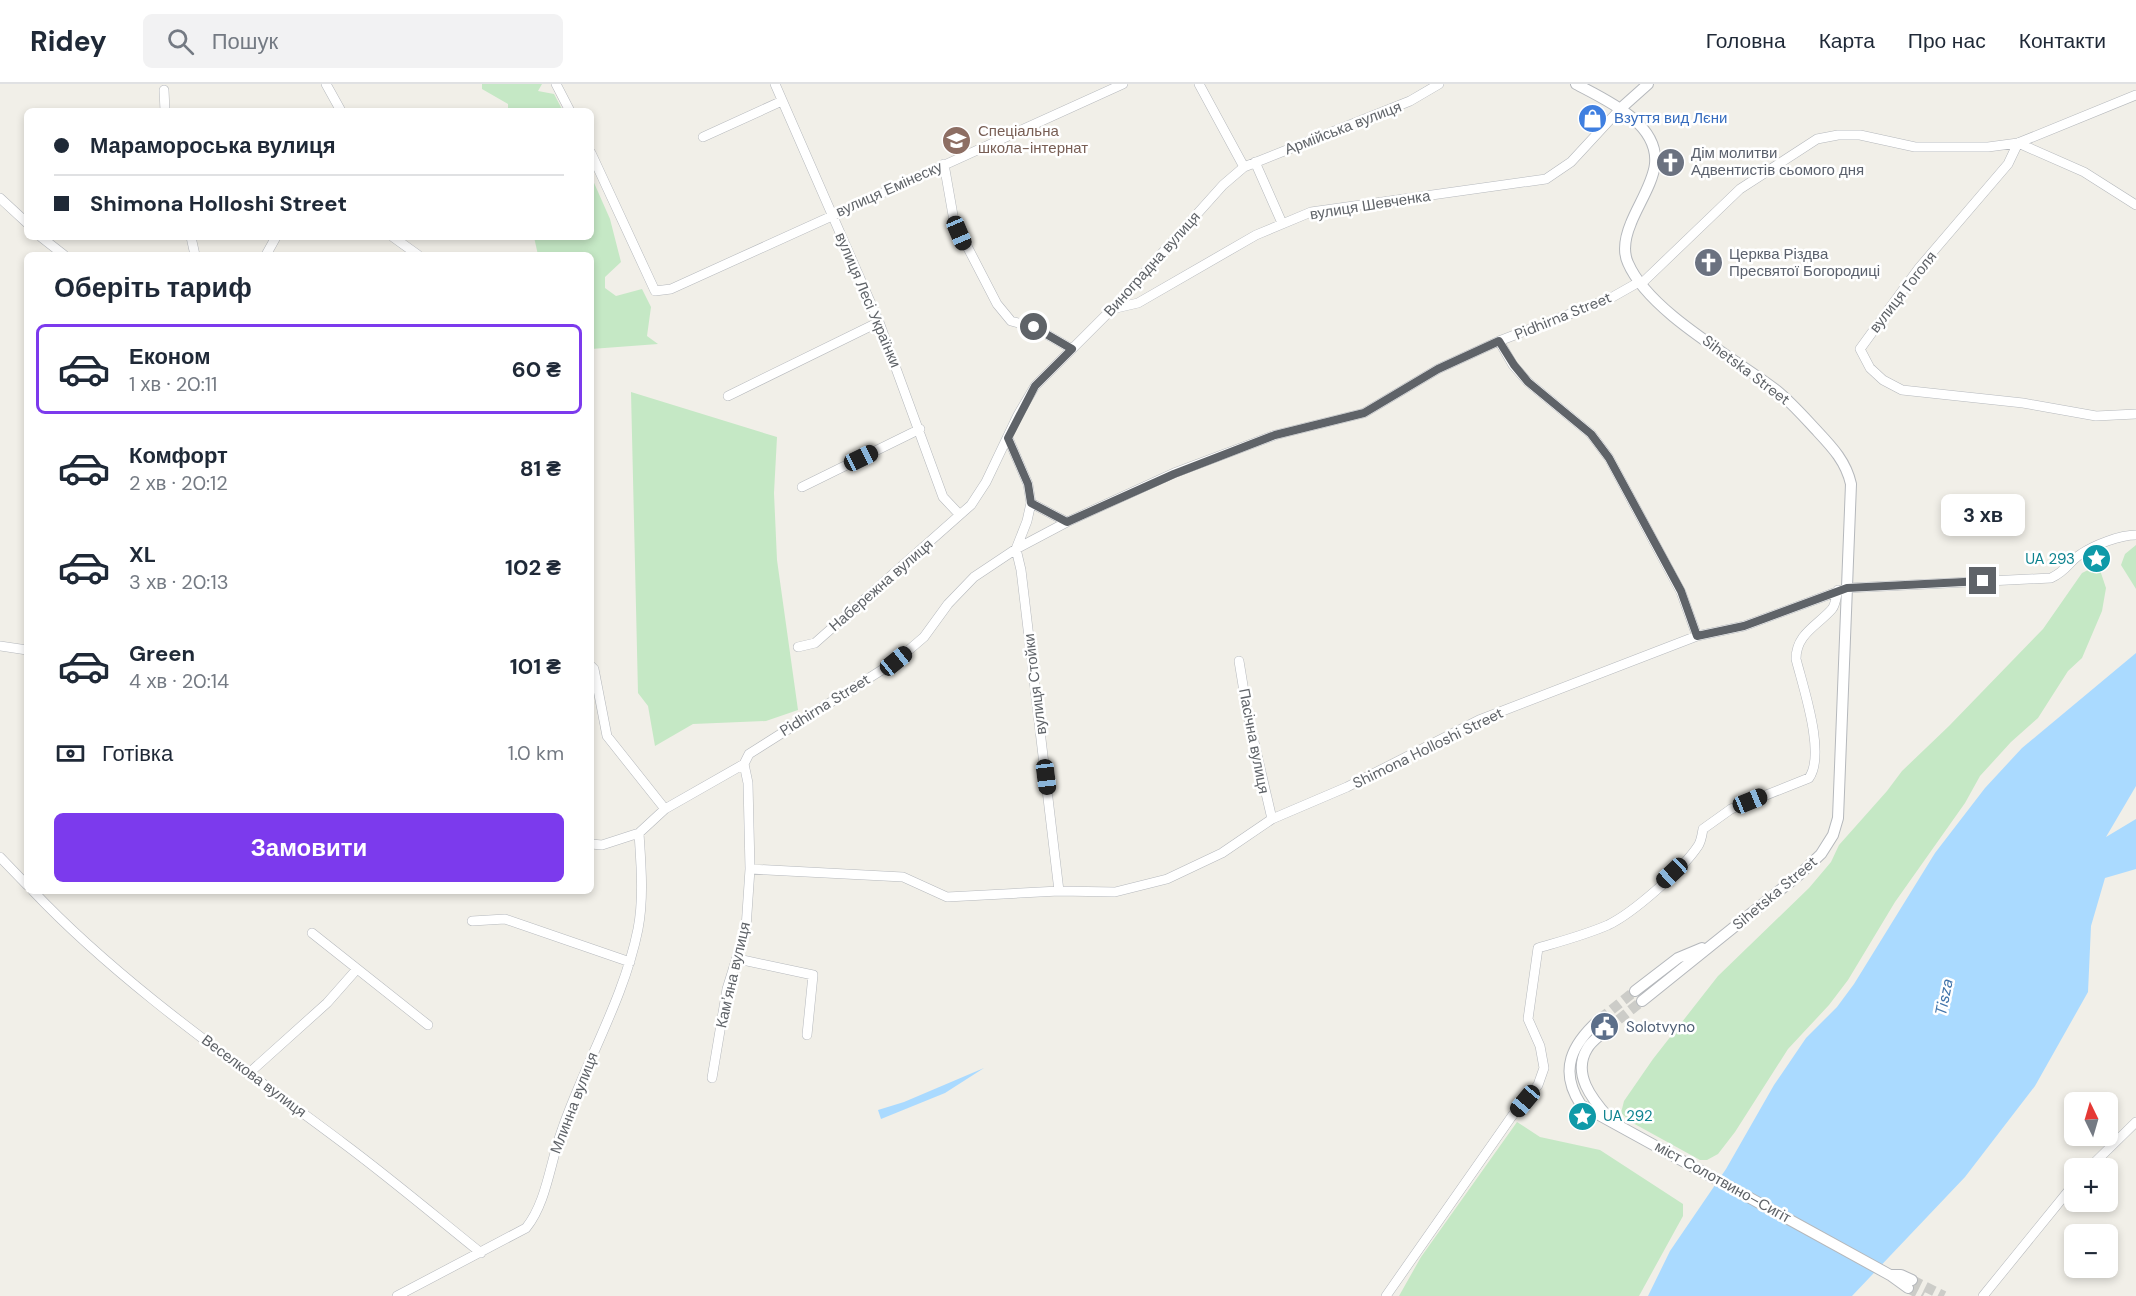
<!DOCTYPE html>
<html lang="uk">
<head>
<meta charset="utf-8">
<style>
	:root { --surface:#fff; --page:#f2f2f3; --text:#1f2937; --muted:#747a83; --line:#e0e1e3; --accent:#7c3aed }
	body { margin:0; font-family:"DM Sans",sans-serif; background:var(--page); color:var(--text); height:100vh; display:flex; flex-direction:column; font-size:22px; white-space:nowrap }
	* { box-sizing:border-box; margin:0 }
	p { font-size:20px; color:var(--muted) }
	.icon { flex:none; width:33px; height:33px; fill:none; stroke:currentColor; stroke-width:2; stroke-linecap:round; stroke-linejoin:round }
	.map { position:relative; flex:1; overflow:hidden }
	.sheet { position:absolute; left:24px; top:168px; width:570px; height:642px; display:flex; flex-direction:column; background:var(--surface); border-radius:9px; box-shadow:0 3px 9px #0003 }
	.sheet>* { flex:none }
	.hud { position:absolute; left:24px; top:24px; width:570px; height:132px; border-radius:9px; box-shadow:0 3px 9px #0003; display:grid; align-content:center; height:132px; padding:0 30px; background:var(--surface) }
	.needle { width:39px; rotate:355deg }
	.fabs { position:absolute; left:2064px; top:1008px; display:grid; gap:12px }
	.fabs a { display:grid; place-items:center; width:54px; height:54px; border-radius:9px; background:var(--surface); box-shadow:0 3px 9px #0003; font-size:30px }
	.end { position:absolute; width:27px; height:27px; margin:-14px; border:8px solid #5f6368; background:#fff; box-shadow:0 0 0 3px #fff }
	.from { border-radius:50% }
	.bubble { position:absolute; height:42px; border-radius:9px; background:var(--surface); box-shadow:0 3px 9px #0003; font-size:20px; font-weight:700; line-height:42px; text-align:center }
	.car { position:absolute; width:18px; height:36px; margin:-18px -9px; border-radius:8px; box-shadow:0 0 4px 2px #0007; background:linear-gradient(#222 24%,#8ab4d8 0 40%,#222 0 76%,#8ab4d8 0 86%,#222 0) }
	.hud b { display:flex; align-items:center; gap:21px; height:57px; font-size:22px }
	.hud b+b { border-top:2px solid var(--line) }
	.hud i { width:15px; height:15px; background:var(--text) }
	ul { padding:0; list-style:none }
	li { display:flex; align-items:center; gap:18px; height:90px; margin:0 12px 9px; padding:0 18px; border:3px solid transparent; border-radius:9px }
	li div { flex:1 }
	li b { display:block; font-size:22px }
	li em { font-style:normal; font-weight:700 }
	li.selected { border-color:var(--accent) }
	li>.icon { width:54px; height:54px; stroke-width:1.5 }
	h2 { padding:0 30px; font-size:27px; line-height:72px }
	.pay { display:flex; align-items:center; gap:15px; height:66px; padding:0 30px; font-size:22px }
	.pay p { margin-inline-start:auto }
	.cta { display:flex; gap:12px; margin-top:auto; padding:12px 30px }
	.cta a { flex:1; height:69px; border-radius:9px; background:var(--accent); color:#fff; font-size:24px; font-weight:700; line-height:69px; text-align:center }
	header { display:flex; align-items:center; gap:36px; box-sizing:border-box; height:84px; padding:0 30px; background:var(--surface); border-bottom:2px solid var(--line) }
	header strong { font-size:28px }
	nav { display:flex; gap:33px; margin-inline-start:auto; font-size:21px }
	.search { width:420px; height:54px; background:var(--page); display:flex; align-items:center; gap:15px; box-sizing:border-box; padding:0 21px; border-radius:9px; color:var(--muted); font-size:22px }
	.map>svg:first-child { display:block }
</style>
</head>
<body>
<header>
<strong>Ridey</strong>
<div class="search"><svg class="icon" aria-label="search" viewBox="0 0 24 24"><circle cx="10" cy="10" r="6"/><path d="M15 15l6 6"/></svg>Пошук</div>
<nav><a>Головна</a><a>Карта</a><a>Про нас</a><a>Контакти</a></nav>
</header>
<div class="map">
<svg width="2136" height="1212" viewBox="0 0 2136 1212">
	<rect width="100%" height="100%" fill="#f1efe8"/>
	<path fill="#c5e8c5" d="M482,0H542L538,7L554,10L563,27H508V20L482,5Z
		M591,92L610,135L621,178L605,193V204L616,212L642,205L651,223L647,252L658,260L591,265V171H538L534,153H591Z
		M631,308L777,353L774,409L777,476L798,626L766,637L693,640L655,662L648,622L638,609Z
		M2136,461V505L2121,481L2125,470Z
		M2094,483L2100,486L2106,504L2102,527L2082,574L2068,587L2038,634L2011,658L1980,692L1965,719L1895,818L1848,896L1829,921L1788,965L1735,1048L1718,1070L1707,1076H1700L1631,1038L1621,1029L1624,1017L1653,975L1718,892L1809,804L1831,778L1839,761L1887,707L1902,687L1949,642L2043,545L2082,489Z
		M1517,1038L1540,1053L1600,1066L1683,1120V1132L1639,1212H1399L1421,1173Z"/>
	<path fill="#aadaff" d="M2136,569V702L2106,753L2136,735V785L2105,794L2091,842L2088,908L2035,1002L1965,1093L1852,1212H1648L1670,1167L1726,1085L1774,1001L1806,954L1837,923L1854,900L1935,769L1985,704L2022,664Z
		M984,984L945,1009L881,1035L878,1026L904,1018Z"/>
	<g fill="none" stroke-linecap="round" stroke-linejoin="round">
		<path stroke="#ccccc8" stroke-width="10" stroke-dasharray="10 5" stroke-linecap="butt" d="M1600,935L1635,907
			M1607,945L1642,917
			M1912,1196L1944,1212
			M1908,1204L1923,1212"/>
		<defs>
			<path id="minor" d="M326,0L341,27
				M556,0L570,27
				M775,0L879,238L943,413L959,430
				M164,6L165,27
				M703,53L782,17
				M591,69L655,207L671,205L1123,0
				M1255,78L1282,139
				M944,80L954,137L997,220L1011,237L1034,243L1072,265
				M1244,83L1410,17L1439,0
				M0,114L27,139
				M2136,121L2084,88L2018,59L2008,80L1919,184L1860,265L1870,284L1883,296L1902,306L2023,319L2096,332L2136,330
				M41,153L64,171
				M191,153L195,171
				M393,153L418,171
				M266,171L276,153
				M1641,200L1740,105L1817,55L1838,51H1860L1915,63H1988L2018,59L2136,11
				M1112,225L1138,219L1256,151L1311,128L1546,95L1571,78L1620,25
				M1499,257L1513,281L1528,298L1591,350L1609,374L1681,508L1697,552
				M728,312L879,238
				M1008,354L1028,400L1031,419L1027,437L1016,465L1021,486L1059,807
				M802,403L920,345
				M1031,419L1067,438
				M0,562L27,566
				M798,563L815,559L971,421L986,398L1018,331L1035,302L1112,225L1223,101L1244,83L1199,0
				M1239,577L1248,632L1272,735
				M591,582L594,585L607,652L665,725
				M744,680L749,670L896,577L924,553L948,520L974,493L1016,465L1067,438L1174,389L1275,351L1364,329L1438,285L1499,257L1609,215L1639,198
				M591,760L602,761L639,749L665,725L744,680
				M0,773L27,801
				M750,785L903,793L947,813L1059,807L1115,808L1167,795L1222,769L1272,735L1347,703L1479,636L1697,552L1744,542L1847,504L2051,494C2068,486 2068,478 2081,470C2094,461 2120,451 2136,451
				M33,807C122,901 239,981 343,1059C390,1094 435,1132 481,1169
				M472,837L505,835L630,878
				M312,849L428,941
				M738,875L813,891L807,951
				M248,990L327,919L357,885
				M712,994L727,905L746,844L750,785L748,699L744,680
				M2089,1084L2136,1038
				M397,1212L526,1144C547,1118 550,1078 562,1046C585,979 624,915 638,845C644,814 641,780 639,749
				M1386,1212L1512,1032L1538,1001L1544,984L1540,962L1528,935L1538,864C1562,857 1585,851 1608,841C1633,829 1682,786 1698,762C1701,758 1702,751 1703,745L1731,725L1809,694C1826,670 1803,603 1796,575C1796,550 1817,542 1832,525C1836,520 1836,512 1838,506
				M1983,1212L2074,1100"/>
			<path id="tertiary" d="M1576,0C1606,16 1659,39 1655,80C1653,99 1638,121 1631,139C1626,151 1622,166 1628,179C1649,228 1733,273 1776,306C1791,318 1804,333 1818,348C1833,364 1846,378 1851,400L1838,734L1833,751L1821,770L1800,790L1642,917
				M1620,25L1648,0
				M1635,907L1678,874L1702,864
				M1600,935C1572,960 1558,986 1581,1021L1890,1191L1908,1204
				M1607,945C1601,951 1591,957 1587,965C1572,990 1592,1015 1608,1033
				M1890,1191H1901L1912,1196"/>
		</defs>
		<use href="#minor" stroke="#b5b8bc" stroke-width="10"/>
		<use href="#tertiary" stroke="#b5b8bc" stroke-width="12"/>
		<use href="#minor" stroke="#fff" stroke-width="9"/>
		<use href="#tertiary" stroke="#fff" stroke-width="10"/>
	</g>
	<g fill="none" stroke-linecap="round" stroke-linejoin="round">
		<path stroke="#5f6368" stroke-width="8" d="M1034,243L1072,265L1035,302L1008,354L1028,400L1031,419L1067,438L1174,390L1275,351L1364,329L1438,285L1499,257L1514,281L1528,298L1591,350L1609,374L1681,507L1697,552L1744,542L1847,504L1983,497"/>
	</g>
	<defs>
		<symbol id="shop-disc" viewBox="-11 -11 22 22"><circle r="9.5" fill="#3f7fe0" stroke="#fff"/><path d="M-5-2.5h2.3a2.7 3.5 0 0 1 5.4 0H5L5.5 6h-11ZM-1.5-2.5h3a1.5 2.3 0 0 0-3 0Z" fill="#fff"/></symbol>
		<symbol id="school-disc" viewBox="-11 -11 22 22"><circle r="9.5" fill="#8d6e63" stroke="#fff"/><path d="M0-5L7-2L0 1L-7-2ZM-4 1L0 2.5L4 1V4Q0 6-4 4Z" fill="#fff"/></symbol>
		<symbol id="church-disc" viewBox="-11 -11 22 22"><circle r="9.5" fill="#6b7280" stroke="#fff"/><path d="M-1.2-6h2.4v3.5h3.3v2.4h-3.3V6h-2.4V-.1h-3.3v-2.4h3.3Z" fill="#fff"/></symbol>
		<symbol id="sight-disc" viewBox="-11 -11 22 22"><circle r="9.5" fill="#0f9aa8" stroke="#fff"/><path d="M0-6L1.8-2.2L6-1.7L2.9 1.2L3.7 5.4L0 3.3L-3.7 5.4L-2.9 1.2L-6-1.7L-1.8-2.2Z" fill="#fff"/></symbol>
		<symbol id="civic-disc" viewBox="-11 -11 22 22"><circle r="9.5" fill="#5c6f8a" stroke="#fff"/><path d="M-.6-6.5H3V-4.5H.6V-3L4-1V1h2V6H-6V1h2V-1L-.6-3ZM-1.2 2.5V6h2.4V2.5Z" fill="#fff"/></symbol>
	</defs>
	<g fill-rule="evenodd">
		<use href="#shop-disc" x="1576" y="18" width="33" height="33"/>
		<use href="#school-disc" x="940" y="40" width="33" height="33"/>
		<use href="#church-disc" x="1654" y="62" width="33" height="33"/>
		<use href="#church-disc" x="1692" y="162" width="33" height="33"/>
		<use href="#sight-disc" x="2080" y="458" width="33" height="33"/>
		<use href="#civic-disc" x="1588" y="926" width="33" height="33"/>
		<use href="#sight-disc" x="1566" y="1016" width="33" height="33"/>
	</g>
	<g text-anchor="middle" dominant-baseline="central" stroke-width="5" stroke-linejoin="round" paint-order="stroke">
		<g font-size="15" fill="#366cbe" stroke="#fff" text-anchor="start">
			<text x="1614" y="34">Взуття вид Лєни</text>
		</g>
		<g font-size="15" fill="#5f6368" stroke="#fff">
			<text transform="translate(1343 44) rotate(-21)">Армійська вулиця</text>
			<text transform="translate(889 105) rotate(-24)">вулиця Емінеску</text>
			<text transform="translate(1370 121) rotate(-9)">вулиця Шевченка</text>
			<text transform="translate(1152 180) rotate(-48)">Виноградна вулиця</text>
			<text transform="translate(1903 208) rotate(-52)">вулиця Гоголя</text>
			<text transform="translate(868 216) rotate(67)">вулиця Лесі Українки</text>
			<text transform="translate(1563 232) rotate(-22)">Pidhirna Street</text>
			<text transform="translate(1746 286) rotate(37)">Sihetska Street</text>
			<text transform="translate(881 501) rotate(-41)">Набережна вулиця</text>
			<text transform="translate(1035 600) rotate(-97)">вулиця Стойки</text>
			<text transform="translate(825 621) rotate(-32)">Pidhirna Street</text>
			<text transform="translate(1254 657) rotate(79)">Пасічна вулиця</text>
			<text transform="translate(1428 664) rotate(-26)">Shimona Holloshi Street</text>
			<text transform="translate(1775 809) rotate(-40)">Sihetska Street</text>
			<text transform="translate(733 891) rotate(-77)">Камʼяна вулиця</text>
			<text transform="translate(254 992) rotate(37)">Веселкова вулиця</text>
			<text transform="translate(574 1019) rotate(-69)">Млинна вулиця</text>
			<text transform="translate(1723 1098) rotate(29)">міст Солотвино–Сигіт</text>
		</g>
		<g font-size="15" fill="#785e54" stroke="#fff" text-anchor="start">
			<text x="978" y="47">Спеціальна<tspan x="978" dy="17">школа-інтернат</tspan></text>
		</g>
		<g font-size="15" fill="#5b616d" stroke="#fff" text-anchor="start">
			<text x="1691" y="69">Дім молитви<tspan x="1691" dy="17">Адвентистів сьомого дня</tspan></text>
			<text x="1729" y="170">Церква Різдва<tspan x="1729" dy="17">Пресвятої Богородиці</tspan></text>
		</g>
		<g font-size="15" fill="#0d838f" stroke="#fff" text-anchor="end">
			<text x="2075" y="475">UA 293</text>
			<text x="1603" y="1032" text-anchor="start">UA 292</text>
		</g>
		<g font-size="15" fill="#4e5e75" stroke="#fff" text-anchor="start">
			<text x="1626" y="943">Solotvyno</text>
		</g>
		<g font-size="16" font-style="italic" fill="#4174aa" stroke="#fff">
			<text transform="translate(1944 913) rotate(-79)">Tisza</text>
		</g>
	</g>
</svg>
<div class="fabs">
<a><svg class="needle" viewBox="-14 -14 28 28"><path d="M0-13l5 13h-10z" fill="#e53935"/><path d="M0 13l5-13h-10z" fill="#747a83"/></svg></a>
<a>+</a>
<a>−</a>
</div>
<i class="end from" style="left:1034px;top:243px"></i>
<i class="end" style="left:1983px;top:497px"></i>
<div class="bubble" style="left:1941px;top:410px;width:84px">3 хв</div>
<i class="car" style="left:959px;top:149px;rotate:157deg"></i>
<i class="car" style="left:861px;top:374px;rotate:64deg"></i>
<i class="car" style="left:896px;top:577px;rotate:51deg"></i>
<i class="car" style="left:1046px;top:693px;rotate:173deg"></i>
<i class="car" style="left:1750px;top:717px;rotate:68deg"></i>
<i class="car" style="left:1672px;top:789px;rotate:227deg"></i>
<i class="car" style="left:1525px;top:1017px;rotate:220deg"></i>
<div class="hud">
<b><i class="from"></i>Марамороська вулиця</b>
<b><i></i>Shimona Holloshi Street</b>
</div>
<section class="sheet">
<h2>Оберіть тариф</h2>
<ul>
<li class="selected"><svg class="icon" aria-label="car" viewBox="0 0 24 24"><path d="M5 17H2v-5l4-1 3-4h7l3 4 3 1v5h-3M9 17h6M6 11h13"/><circle cx="7" cy="17" r="2"/><circle cx="17" cy="17" r="2"/></svg><div><b>Економ</b><p>1 хв · 20:11</p></div><em>60 ₴</em></li>
<li><svg class="icon" aria-label="car" viewBox="0 0 24 24"><path d="M5 17H2v-5l4-1 3-4h7l3 4 3 1v5h-3M9 17h6M6 11h13"/><circle cx="7" cy="17" r="2"/><circle cx="17" cy="17" r="2"/></svg><div><b>Комфорт</b><p>2 хв · 20:12</p></div><em>81 ₴</em></li>
<li><svg class="icon" aria-label="car" viewBox="0 0 24 24"><path d="M5 17H2v-5l4-1 3-4h7l3 4 3 1v5h-3M9 17h6M6 11h13"/><circle cx="7" cy="17" r="2"/><circle cx="17" cy="17" r="2"/></svg><div><b>XL</b><p>3 хв · 20:13</p></div><em>102 ₴</em></li>
<li><svg class="icon" aria-label="car" viewBox="0 0 24 24"><path d="M5 17H2v-5l4-1 3-4h7l3 4 3 1v5h-3M9 17h6M6 11h13"/><circle cx="7" cy="17" r="2"/><circle cx="17" cy="17" r="2"/></svg><div><b>Green</b><p>4 хв · 20:14</p></div><em>101 ₴</em></li>
</ul>
<div class="pay"><svg class="icon" aria-label="cash" viewBox="0 0 24 24"><path d="M3 7h18v10H3z"/><circle cx="12" cy="12" r="2"/></svg>Готівка<p>1.0 km</p></div>
<div class="cta"><a>Замовити</a></div>
</section>
</div>
</body>
</html>
